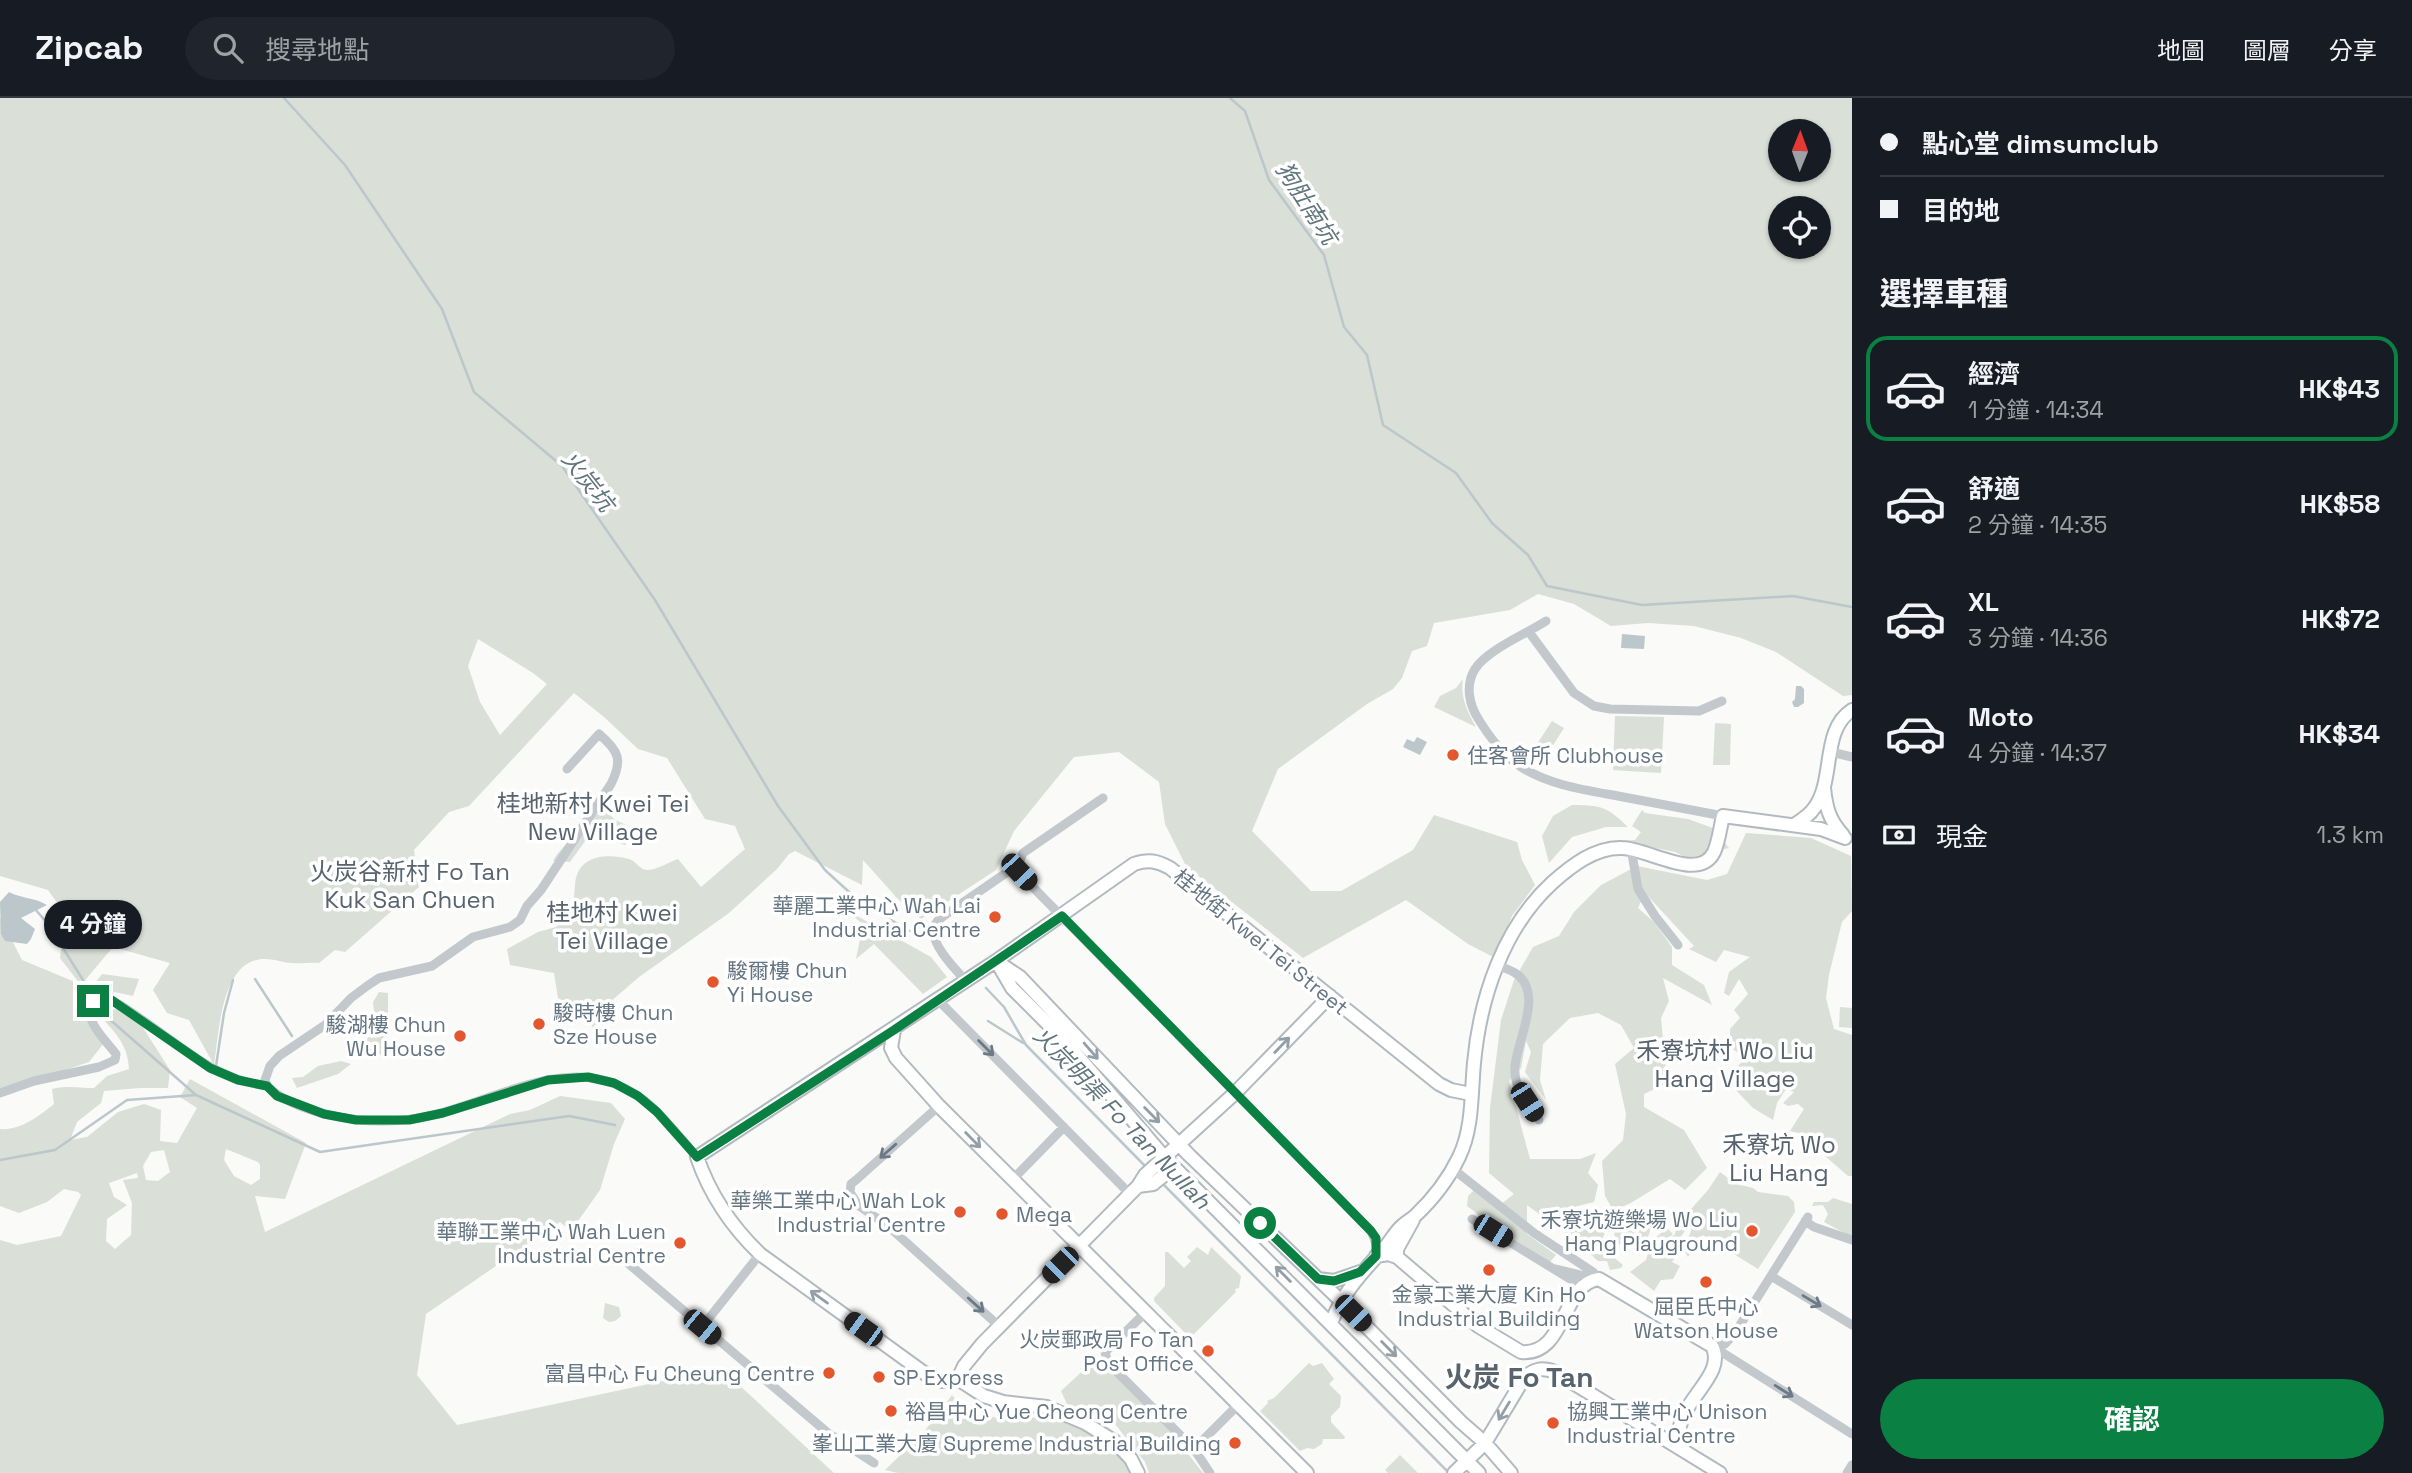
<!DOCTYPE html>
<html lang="zh-TW">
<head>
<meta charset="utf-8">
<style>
	:root { --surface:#171b24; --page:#20242c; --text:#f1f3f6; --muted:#9ea1a6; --line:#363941; --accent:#0b8043 }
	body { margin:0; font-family:"Space Grotesk","Noto Sans TC",sans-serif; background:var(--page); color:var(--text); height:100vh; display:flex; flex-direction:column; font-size:26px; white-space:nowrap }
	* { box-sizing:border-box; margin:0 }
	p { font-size:23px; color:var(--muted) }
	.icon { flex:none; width:38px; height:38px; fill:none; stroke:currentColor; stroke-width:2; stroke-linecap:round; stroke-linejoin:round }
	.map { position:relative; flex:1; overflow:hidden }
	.drawer { display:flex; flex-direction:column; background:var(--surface); width:560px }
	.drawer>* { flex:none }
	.hud { display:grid; align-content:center; height:154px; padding:0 28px; background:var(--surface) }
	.needle { width:46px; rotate:1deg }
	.tools { position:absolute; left:1768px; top:21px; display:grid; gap:14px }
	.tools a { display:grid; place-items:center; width:63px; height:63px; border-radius:50%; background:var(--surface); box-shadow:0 2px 5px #0004; font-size:35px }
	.end { position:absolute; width:32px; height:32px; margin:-16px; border:9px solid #0b8043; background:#fff; box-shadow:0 0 0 4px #fff }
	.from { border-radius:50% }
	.bubble { position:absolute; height:49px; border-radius:24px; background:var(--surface); box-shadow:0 2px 5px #0004; font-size:23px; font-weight:700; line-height:49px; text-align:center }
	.car { position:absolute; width:21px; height:42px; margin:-21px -10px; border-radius:9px; box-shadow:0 0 5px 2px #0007; background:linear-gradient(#222 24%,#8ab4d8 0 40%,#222 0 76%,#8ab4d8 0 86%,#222 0) }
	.hud b { display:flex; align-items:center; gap:24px; height:66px; font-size:26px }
	.hud b+b { border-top:2px solid var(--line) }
	.hud i { width:18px; height:18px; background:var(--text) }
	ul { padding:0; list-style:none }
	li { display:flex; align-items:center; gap:21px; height:105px; margin:0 14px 10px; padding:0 14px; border:4px solid transparent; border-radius:21px }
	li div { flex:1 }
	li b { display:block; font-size:26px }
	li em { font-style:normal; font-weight:700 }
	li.selected { border-color:var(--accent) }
	li>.icon { width:63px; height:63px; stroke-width:1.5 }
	h2 { padding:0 28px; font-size:32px; line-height:84px }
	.pay { display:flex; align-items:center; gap:18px; height:77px; padding:0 28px; font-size:26px }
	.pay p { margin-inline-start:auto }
	.action { display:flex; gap:14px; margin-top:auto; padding:14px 28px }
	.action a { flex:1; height:80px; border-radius:42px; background:var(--accent); color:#fff; font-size:28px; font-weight:700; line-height:80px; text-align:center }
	header { display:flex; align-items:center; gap:42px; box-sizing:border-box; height:98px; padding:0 35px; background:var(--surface); border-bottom:2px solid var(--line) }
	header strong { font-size:33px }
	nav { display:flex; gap:38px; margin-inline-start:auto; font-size:24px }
	.search { width:490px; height:63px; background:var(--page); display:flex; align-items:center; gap:18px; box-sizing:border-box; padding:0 24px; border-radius:38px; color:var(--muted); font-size:26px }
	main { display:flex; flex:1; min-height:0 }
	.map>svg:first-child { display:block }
</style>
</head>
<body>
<header>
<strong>Zipcab</strong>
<div class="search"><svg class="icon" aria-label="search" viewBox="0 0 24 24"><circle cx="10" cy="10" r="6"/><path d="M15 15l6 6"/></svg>搜尋地點</div>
<nav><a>地圖</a><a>圖層</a><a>分享</a></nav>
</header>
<main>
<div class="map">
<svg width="1852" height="1375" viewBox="0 0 1852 1375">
	<rect width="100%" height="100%" fill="#fafaf8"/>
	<path fill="#dadfd7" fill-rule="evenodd" d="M0,0H1852V597L1843,598L1776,554L1741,540L1694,528L1648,525L1611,528L1574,506L1538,496L1510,512L1434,525L1427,548L1412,553L1402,580L1393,591L1367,606L1278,671L1252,733L1311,793H1341L1413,752L1434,717L1517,744L1522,762L1535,787L1512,818L1495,860L1468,846L1406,802L1303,860L1186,768L1165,726L1159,684L1119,654L1074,659L1014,733L996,772L921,821L897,800L863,762L862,787L795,753L789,756L777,771L729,815L639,879L609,905L593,930L585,917L558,900L554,875L510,867L507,851L538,834L556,829L573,814C574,805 574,796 575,787C577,757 606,755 629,761C636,763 640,772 647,772C657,772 669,764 678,761L701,789L745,751L735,728L705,721L667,660L638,651L604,619L574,595L469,708L449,714L414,752L419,789L345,854L335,852L319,865C310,864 302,866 292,865C284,865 275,861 266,861C221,859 219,935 214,967L189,922L167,915L153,892L170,865L113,849L81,887L104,945L89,964L0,994V819L22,862L80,886L60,860L65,816L48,792L0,778ZM1780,33H1818V72H1780ZM1780,110H1818V149H1780ZM478,541L533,575L547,586L500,637L480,604L468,568Z
		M1463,581C1460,599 1467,613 1476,629L1434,609L1440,598L1456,590Z
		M1615,618L1664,619L1661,675L1613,672Z
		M1552,623L1564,630L1547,657L1535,649Z
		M1715,625L1731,626L1730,667H1713Z
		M601,707L615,722L624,726L633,739L625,747L602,740L588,739L570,764L553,763C565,741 591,732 601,707Z
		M1572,707C1602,707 1607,709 1628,729H1606L1572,739L1549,765L1542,738L1553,718Z
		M1642,712L1645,715L1688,721L1713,730L1729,750L1688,760L1675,754L1640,747L1594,751L1608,743L1635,742L1641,734L1632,728Z
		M1746,735L1811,740L1851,758L1852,813L1842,824L1829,877L1826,900L1834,931L1852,937V1078H1848L1825,1058L1822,1049L1807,1056L1803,1036L1790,1033L1804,1011L1798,1006L1788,1008L1783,1005L1794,994L1786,991L1777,1005L1773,1022L1753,1010L1726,982L1745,960L1730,949V931L1740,920L1734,912L1748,896L1739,881L1729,898L1724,895L1729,874L1750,859L1724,852L1716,864L1689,851L1694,848L1645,795L1638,810L1654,824L1672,849V867L1704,887L1712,907L1663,880L1669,903L1661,920L1667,985L1644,996V1009L1684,1032L1707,1070L1685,1092L1670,1081L1629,1106L1613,1112L1605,1098L1602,1063L1623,1042L1626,1016L1615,966L1634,950L1621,927L1598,915L1570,920L1543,946L1540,982L1546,1002L1525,974L1531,954L1526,943L1521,970L1509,983L1530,1061H1580L1596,1055L1588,1075L1598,1087L1594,1104L1570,1110C1589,1127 1614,1126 1639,1126L1647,1115L1650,1133L1647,1142L1636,1148L1616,1146L1614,1133L1605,1134L1600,1148L1623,1167L1621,1170L1610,1172L1607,1163H1598L1577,1144L1527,1107V1136L1556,1157L1550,1164L1495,1129L1467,1108L1468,1098L1474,1092L1496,1110L1514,1096L1489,1075L1490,1010L1501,922L1514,882L1533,849L1559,838L1574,814L1601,787L1637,768L1707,782L1727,776Z
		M848,813L931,859L947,879L923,896L874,846L856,861L860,841V824Z
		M102,876L139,881L133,898L110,893L95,885Z
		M379,894L388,895V959L366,952L367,941L376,930L373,904Z
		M1840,909L1852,910V930L1839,929Z
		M116,911L142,928L170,972L168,990H140L104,993L101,1005L77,1024L70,1042L87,1039L118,1014L144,1006L161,1012L160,1043L177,1045L197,1010L180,999L190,981L306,1045L285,1101L255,1098L265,1134L510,1016L530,1012L560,998L611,1005L625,1021L614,1046L600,1092L571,1133L560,1124L426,1216L417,1277L457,1327L696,1276L738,1286L834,1375H0V1142L17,1147L61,1138L81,1097L78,1094L64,1091L47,1104L19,1115L0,1108V1031C20,1033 39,1018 54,1006L52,991C67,987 78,990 94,990L107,978L129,971C128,947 115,934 99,917ZM226,1051L258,1064L260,1067V1081L251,1087L234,1078L224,1062ZM164,1052L170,1074L158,1083L146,1082L143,1068L151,1054ZM137,1075L138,1080L123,1082L132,1105L131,1137L115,1151L106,1143L107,1121L127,1107L114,1099L109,1085Z
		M341,963L351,966L338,976L297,990L292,980L303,979L318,968Z
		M1720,1074L1736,1086L1753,1090L1758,1094L1788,1098L1794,1104L1795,1114L1758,1171L1703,1137L1688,1159L1684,1153L1693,1127L1691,1124L1667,1159L1676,1153L1677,1157L1672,1164L1680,1168L1673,1181L1661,1182L1654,1193L1630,1174L1646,1162L1652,1143L1667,1130L1673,1136L1659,1149V1151L1675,1136L1677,1127L1708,1092Z
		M1833,1100L1852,1106V1139L1824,1124L1828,1116L1823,1107L1812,1108L1814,1104H1828Z
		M1197,1149L1208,1157L1211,1149L1241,1178L1239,1190L1235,1191L1236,1194L1190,1240L1154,1203V1200L1165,1188V1154H1168L1184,1170L1191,1163L1187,1159Z
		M605,1205L619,1209L621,1218L615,1223L609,1224L603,1220Z
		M1104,1258L1159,1319L1203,1375H1149L1145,1364L1115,1326L1067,1306L1061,1293L1089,1267Z
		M1309,1265L1313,1268L1322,1265L1334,1281L1329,1286L1341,1298L1340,1309L1331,1318V1324L1345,1339L1344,1341H1323L1322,1346L1314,1351L1307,1350L1300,1353L1260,1313L1268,1305L1267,1303L1274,1300Z
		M952,1297L957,1303L955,1322L966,1314L1008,1322L1050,1318L1099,1339L1123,1359L1131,1375H898L885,1372L923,1335Z
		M1400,1357L1418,1375H1388L1385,1372Z"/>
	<path fill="#bbc7cb" d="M1622,536L1645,538L1644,551L1621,550Z
		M1796,588H1801L1804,591V605L1798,609H1794L1792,604L1795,601Z
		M1417,639L1427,644L1420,657L1403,649L1407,641L1414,644Z
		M9,794C22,801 34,799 47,807L21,820L35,831L31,841L27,846L5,843L1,836L0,804Z"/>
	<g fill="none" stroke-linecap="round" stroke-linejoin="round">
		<path stroke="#bbc7cb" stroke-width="2.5" d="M284,0L345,67L442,211L474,294L562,368L655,502L778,708L825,772L860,804L910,833
			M1230,0L1245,13L1269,82L1324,157L1344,229L1367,257L1383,327L1456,375L1492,425L1528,457L1547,488L1642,507L1793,498L1852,509
			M35,811L48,826L93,898
			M255,881L292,938
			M986,890L1004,909L1026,947L1146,1069
			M107,919L196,997
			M988,923L1023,945
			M216,968L224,915L233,882
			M0,1062L55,1052L127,1002L196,997L320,1054L569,1018L615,1027
			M1161,1084L1449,1375"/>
		<defs>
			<path id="secondary" d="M1824,690C1826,709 1829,722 1843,737
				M1794,727C1802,722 1810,717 1815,709C1835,681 1821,632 1852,612
				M996,863L1020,879L1189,1057L1341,1203L1461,1324L1485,1345L1511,1375
				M998,866L1012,890L1065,943L1165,1060L1479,1375
				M894,932L891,950L896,960L939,1008L1307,1375
				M1138,1088L1153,1086L1174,1069
				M1376,1158L1388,1156L1397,1159L1478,1228L1521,1254C1567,1258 1561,1185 1599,1181L1712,1248C1730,1282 1661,1310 1684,1353
				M1397,1159V1151L1413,1122
				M1318,1181L1334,1183L1360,1174
				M1331,1225C1344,1192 1363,1174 1386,1148C1391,1142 1396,1133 1402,1128C1406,1124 1411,1122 1415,1118C1432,1102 1449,1080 1459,1059C1473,1030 1471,997 1474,965C1480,900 1503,830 1552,785C1571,768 1595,749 1622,750C1647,750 1699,785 1714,754C1719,743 1720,730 1723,718L1821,731L1845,740
				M958,1281L942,1283L927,1277L760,1156C732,1129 710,1097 697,1059L996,863L1134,766C1149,761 1157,763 1170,770L1439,986L1451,992L1471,996
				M958,1281L964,1268L982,1246L1138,1088L1145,1077L1234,996L1330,898
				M958,1281L984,1298L1003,1304L1047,1309L1085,1325L1114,1343L1131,1361L1138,1375
				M1454,1375L1485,1345L1524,1280C1534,1271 1542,1269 1555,1274L1720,1375"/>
		</defs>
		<use href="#secondary" stroke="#b3babf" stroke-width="16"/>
		<path stroke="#c3c8cc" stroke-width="9" d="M1546,523C1526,536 1487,552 1475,571C1465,587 1469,607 1479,622C1490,640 1503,657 1521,669C1549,687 1585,692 1618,698C1653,705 1688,711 1723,718
			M1529,534L1574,595L1594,608L1610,611L1699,613L1722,603
			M1831,654L1852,659
			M1631,750L1638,791L1655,818L1678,847
			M1016,772L1023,755L1103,700
			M1498,868C1505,870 1513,873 1518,877C1543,897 1517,943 1515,968C1513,989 1527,1006 1539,1022
			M966,883C956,872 930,846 934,830C935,824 940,821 945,817L1006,775L1016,772L1371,1133L1377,1148L1376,1158
			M938,902L1130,1096
			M267,988L265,982L270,968L279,958L325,927L351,900L367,888L379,880L432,868L473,839L510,829L520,822L527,808L541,792L611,686C623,662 619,653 599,636L567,671
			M267,988C284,1004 307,1012 329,1017C361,1024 393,1025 424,1019C485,1007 554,962 615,986C651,999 673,1032 697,1059
			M0,995L34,983L99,969L115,962L116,956C106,942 84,924 91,905L104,899C117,903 129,913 141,921C183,949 214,981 267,988
			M939,1008L856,1082L851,1086L850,1094L858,1107L888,1128L999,1228
			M1453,1071L1534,1135L1593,1174L1599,1181
			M1013,1081L1064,1029
			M1472,1121L1575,1184L1580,1191
			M1805,1123L1814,1129L1852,1142
			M617,1156L828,1335L874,1365
			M1556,1171L1597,1181
			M1771,1178L1852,1227
			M1146,1214L1105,1254L1108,1265L1194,1351L1210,1375
			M702,1229L760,1156
			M1712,1248L1852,1336
			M1712,1248L1725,1246L1735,1235L1808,1119
			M1194,1351L1239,1306
			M1847,1375L1852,1367"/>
		<use href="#secondary" stroke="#fff" stroke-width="12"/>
	</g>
	<defs><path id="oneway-shaft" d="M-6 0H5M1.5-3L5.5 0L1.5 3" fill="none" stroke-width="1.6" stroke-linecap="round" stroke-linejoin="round" transform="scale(1.75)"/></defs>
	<g stroke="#939fa8">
		<use href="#oneway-shaft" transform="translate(1282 947) rotate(-46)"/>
		<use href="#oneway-shaft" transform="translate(1091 953) rotate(49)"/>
		<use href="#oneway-shaft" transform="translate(1152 1017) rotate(45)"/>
		<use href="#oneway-shaft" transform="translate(973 1042) rotate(45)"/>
		<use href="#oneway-shaft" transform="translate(1283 1176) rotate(-135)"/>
		<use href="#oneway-shaft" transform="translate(819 1199) rotate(-144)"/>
		<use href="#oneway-shaft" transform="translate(1389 1251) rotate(45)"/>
		<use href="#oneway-shaft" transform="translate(1504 1313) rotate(121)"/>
	</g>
	<g stroke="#6a7a87">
		<use href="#oneway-shaft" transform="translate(986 950) rotate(45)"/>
		<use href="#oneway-shaft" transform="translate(888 1053) rotate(139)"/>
		<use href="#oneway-shaft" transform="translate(1812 1203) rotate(31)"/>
		<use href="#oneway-shaft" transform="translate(976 1207) rotate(42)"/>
		<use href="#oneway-shaft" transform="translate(1784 1293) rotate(32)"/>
	</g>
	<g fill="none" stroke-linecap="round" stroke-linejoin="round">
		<path stroke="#0b8043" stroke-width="9" d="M93,903L102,899L110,901L210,970L238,982L267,988L277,998L324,1016L356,1022H409L443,1015L548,982L588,979L614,985L638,998L657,1014L697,1059L894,932L1062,818L1371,1133L1376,1140V1158L1360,1174L1334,1183L1318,1181L1260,1125"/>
	</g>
	<g fill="#e4572e" stroke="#fff" stroke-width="2.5">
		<circle cx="1453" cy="657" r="7"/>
		<circle cx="995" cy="819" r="7"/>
		<circle cx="713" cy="884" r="7"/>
		<circle cx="539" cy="926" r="7"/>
		<circle cx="460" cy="938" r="7"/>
		<circle cx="960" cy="1114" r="7"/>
		<circle cx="1002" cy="1116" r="7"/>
		<circle cx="1752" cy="1133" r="7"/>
		<circle cx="680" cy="1145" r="7"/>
		<circle cx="1489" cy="1172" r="7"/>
		<circle cx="1706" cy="1184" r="7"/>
		<circle cx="1208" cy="1253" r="7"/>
		<circle cx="829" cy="1275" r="7"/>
		<circle cx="879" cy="1279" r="7"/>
		<circle cx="891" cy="1313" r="7"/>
		<circle cx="1553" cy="1325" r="7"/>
		<circle cx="1235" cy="1345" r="7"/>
	</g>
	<g text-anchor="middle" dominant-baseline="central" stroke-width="7" stroke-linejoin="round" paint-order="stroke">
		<g font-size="21" fill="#657683" stroke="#fff" text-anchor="end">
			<text x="1467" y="657" text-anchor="start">住客會所 Clubhouse</text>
			<text x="981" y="807">華麗工業中心 Wah Lai<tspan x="981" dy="24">Industrial Centre</tspan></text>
			<text x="727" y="872" text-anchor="start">駿爾樓 Chun<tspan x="727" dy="24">Yi House</tspan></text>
			<text x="553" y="914" text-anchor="start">駿時樓 Chun<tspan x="553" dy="24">Sze House</tspan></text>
			<text x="446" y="926">駿湖樓 Chun<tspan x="446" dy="24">Wu House</tspan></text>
			<text x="946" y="1102">華樂工業中心 Wah Lok<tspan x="946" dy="24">Industrial Centre</tspan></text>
			<text x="1016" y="1116" text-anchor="start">Mega</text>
			<text x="1738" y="1121">禾寮坑遊樂場 Wo Liu<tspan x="1738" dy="24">Hang Playground</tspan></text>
			<text x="666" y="1133">華聯工業中心 Wah Luen<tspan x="666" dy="24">Industrial Centre</tspan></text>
			<text x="1489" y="1196" text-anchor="middle">金豪工業大廈 Kin Ho<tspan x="1489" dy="24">Industrial Building</tspan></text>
			<text x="1706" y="1208" text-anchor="middle">屈臣氏中心<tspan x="1706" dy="24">Watson House</tspan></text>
			<text x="1194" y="1241">火炭郵政局 Fo Tan<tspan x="1194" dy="24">Post Office</tspan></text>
			<text x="815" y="1275">富昌中心 Fu Cheung Centre</text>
			<text x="893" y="1279" text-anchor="start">SP Express</text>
			<text x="905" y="1313" text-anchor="start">裕昌中心 Yue Cheong Centre</text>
			<text x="1567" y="1313" text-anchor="start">協興工業中心 Unison<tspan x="1567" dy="24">Industrial Centre</tspan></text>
			<text x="1221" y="1345">峯山工業大廈 Supreme Industrial Building</text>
		</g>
		<g font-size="21" fill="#657683" stroke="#fff">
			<text transform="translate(1261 844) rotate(39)">桂地街 Kwei Tei Street</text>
		</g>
		<g font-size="23" font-style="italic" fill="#60757c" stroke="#fff">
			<text transform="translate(1307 105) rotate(57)">狗肚南坑</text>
			<text transform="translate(588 383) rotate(52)">火炭坑</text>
			<text transform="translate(1122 1020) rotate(46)">火炭明渠 Fo Tan Nullah</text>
		</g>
		<g font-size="24" fill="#57646e" stroke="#fff">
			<text x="593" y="705">桂地新村 Kwei Tei<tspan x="593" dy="28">New Village</tspan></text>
			<text x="410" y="773">火炭谷新村 Fo Tan<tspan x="410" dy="28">Kuk San Chuen</tspan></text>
			<text x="612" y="814">桂地村 Kwei<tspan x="612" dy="28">Tei Village</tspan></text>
			<text x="1725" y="952">禾寮坑村 Wo Liu<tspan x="1725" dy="28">Hang Village</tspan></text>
			<text x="1779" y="1046">禾寮坑 Wo<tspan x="1779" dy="28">Liu Hang</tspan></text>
		</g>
		<g font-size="28" font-weight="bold" fill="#57646e" stroke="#fff">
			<text x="1519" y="1279">火炭 Fo Tan</text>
		</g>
	</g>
</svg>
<div class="tools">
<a><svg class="needle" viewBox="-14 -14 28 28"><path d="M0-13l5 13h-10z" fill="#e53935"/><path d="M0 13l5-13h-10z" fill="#9ea1a6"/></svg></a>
<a><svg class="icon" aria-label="locate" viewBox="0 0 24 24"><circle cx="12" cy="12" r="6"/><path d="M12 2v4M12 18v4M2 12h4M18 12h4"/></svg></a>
</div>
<i class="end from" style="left:1260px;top:1125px"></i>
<i class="end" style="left:93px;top:903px"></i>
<div class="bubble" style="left:44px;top:802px;width:98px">4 分鐘</div>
<i class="car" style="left:1019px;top:774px;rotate:137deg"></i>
<i class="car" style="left:1527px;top:1004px;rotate:147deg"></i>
<i class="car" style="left:1493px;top:1133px;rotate:122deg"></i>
<i class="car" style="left:1060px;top:1167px;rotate:225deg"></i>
<i class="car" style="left:1353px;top:1215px;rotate:135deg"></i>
<i class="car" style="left:702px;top:1229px;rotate:130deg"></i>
<i class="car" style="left:863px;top:1231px;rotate:306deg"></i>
</div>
<section class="drawer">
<div class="hud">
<b><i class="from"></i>點心堂 dimsumclub</b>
<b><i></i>目的地</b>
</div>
<h2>選擇車種</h2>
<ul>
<li class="selected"><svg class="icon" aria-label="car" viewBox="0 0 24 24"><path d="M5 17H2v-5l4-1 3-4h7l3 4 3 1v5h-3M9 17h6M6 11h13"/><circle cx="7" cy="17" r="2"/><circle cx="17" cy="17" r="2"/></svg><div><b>經濟</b><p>1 分鐘 · 14:34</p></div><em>HK$43</em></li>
<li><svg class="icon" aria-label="car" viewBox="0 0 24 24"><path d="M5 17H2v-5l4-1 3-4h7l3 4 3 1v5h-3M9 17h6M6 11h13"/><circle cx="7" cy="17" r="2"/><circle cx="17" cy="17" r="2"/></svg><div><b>舒適</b><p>2 分鐘 · 14:35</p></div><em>HK$58</em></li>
<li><svg class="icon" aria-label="car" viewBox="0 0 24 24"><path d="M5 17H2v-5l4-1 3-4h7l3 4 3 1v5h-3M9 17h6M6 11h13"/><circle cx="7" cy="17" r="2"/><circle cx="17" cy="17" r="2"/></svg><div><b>XL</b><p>3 分鐘 · 14:36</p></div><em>HK$72</em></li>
<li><svg class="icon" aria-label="car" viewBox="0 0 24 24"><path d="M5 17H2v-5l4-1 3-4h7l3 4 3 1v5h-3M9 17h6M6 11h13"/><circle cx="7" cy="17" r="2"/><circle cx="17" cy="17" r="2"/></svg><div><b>Moto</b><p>4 分鐘 · 14:37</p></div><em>HK$34</em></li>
</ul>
<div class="pay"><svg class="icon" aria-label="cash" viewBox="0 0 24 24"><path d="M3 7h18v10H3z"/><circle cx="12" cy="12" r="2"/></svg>現金<p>1.3 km</p></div>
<div class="action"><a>確認</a></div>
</section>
</main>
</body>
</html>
